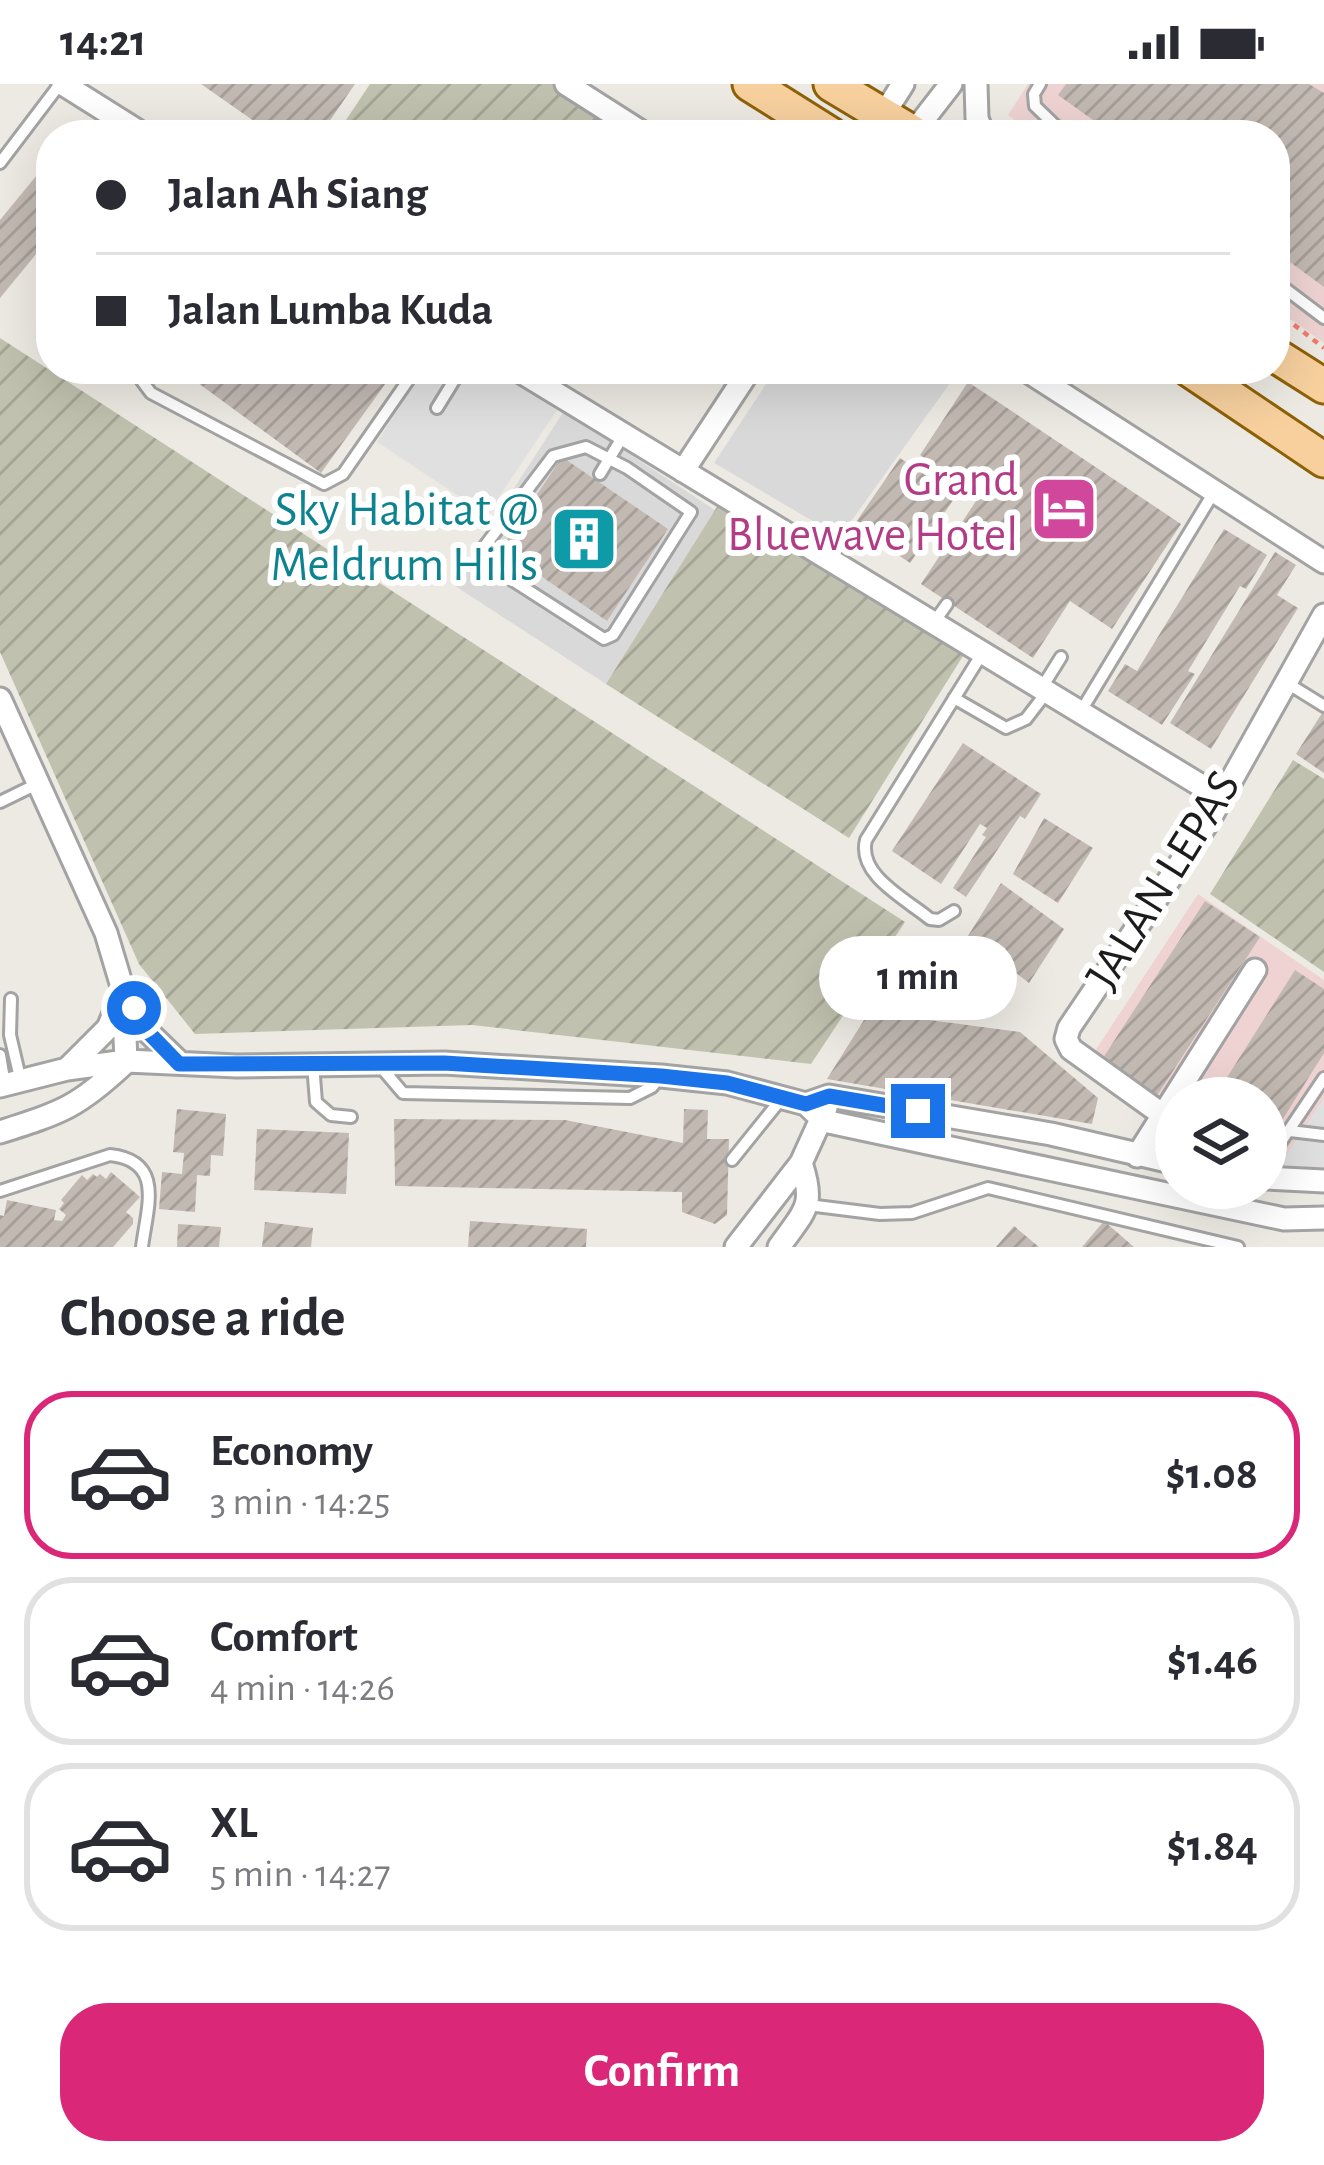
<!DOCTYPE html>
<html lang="en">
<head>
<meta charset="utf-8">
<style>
	:root { --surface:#fff; --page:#f7f7f7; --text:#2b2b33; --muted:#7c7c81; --line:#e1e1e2; --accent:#db2777 }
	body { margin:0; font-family:"Alegreya Sans",sans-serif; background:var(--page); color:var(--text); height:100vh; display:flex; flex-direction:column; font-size:45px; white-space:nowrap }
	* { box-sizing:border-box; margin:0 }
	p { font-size:39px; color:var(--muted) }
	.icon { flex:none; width:66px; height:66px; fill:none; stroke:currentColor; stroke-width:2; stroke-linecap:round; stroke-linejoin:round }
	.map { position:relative; height:1163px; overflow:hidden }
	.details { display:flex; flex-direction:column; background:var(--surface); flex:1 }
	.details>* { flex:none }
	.banner { position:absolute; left:36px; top:36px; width:1254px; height:264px; border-radius:48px; box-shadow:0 12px 48px #0002; display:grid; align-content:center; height:264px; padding:0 60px; background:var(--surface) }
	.controls { position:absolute; left:1155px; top:993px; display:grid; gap:24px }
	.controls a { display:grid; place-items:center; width:132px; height:132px; border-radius:50%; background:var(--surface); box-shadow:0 12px 48px #0002; font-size:60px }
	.end { position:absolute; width:54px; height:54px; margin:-27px; border:15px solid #1a73e8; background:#fff; box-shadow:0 0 0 6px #fff }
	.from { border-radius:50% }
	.bubble { position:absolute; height:84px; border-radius:42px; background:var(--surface); box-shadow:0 12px 48px #0002; font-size:39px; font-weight:600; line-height:84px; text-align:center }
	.banner b { display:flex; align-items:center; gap:42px; height:114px; font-size:45px }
	.banner b+b { border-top:3px solid var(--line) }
	.banner i { width:30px; height:30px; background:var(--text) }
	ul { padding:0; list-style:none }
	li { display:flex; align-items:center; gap:36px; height:168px; margin:0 24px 18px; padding:0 36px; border:6px solid var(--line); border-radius:48px }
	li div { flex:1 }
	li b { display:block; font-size:45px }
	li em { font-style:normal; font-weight:600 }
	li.active { border-color:var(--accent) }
	li>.icon { width:108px; height:108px; stroke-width:1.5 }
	h2 { padding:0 60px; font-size:54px; line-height:144px }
	.action { display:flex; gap:24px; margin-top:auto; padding:24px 60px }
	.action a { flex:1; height:138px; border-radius:48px; background:var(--accent); color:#fff; font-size:48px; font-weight:600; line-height:138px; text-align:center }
	.status { display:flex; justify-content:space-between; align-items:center; height:84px; padding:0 60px; background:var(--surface); direction:ltr }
	.status svg { height:33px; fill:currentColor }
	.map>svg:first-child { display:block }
</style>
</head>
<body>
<div class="status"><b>14:21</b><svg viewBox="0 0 49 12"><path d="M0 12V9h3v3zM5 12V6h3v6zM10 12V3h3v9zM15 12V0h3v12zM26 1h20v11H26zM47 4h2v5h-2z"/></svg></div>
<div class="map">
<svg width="1324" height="1163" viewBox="0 0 1324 1163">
	<defs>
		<pattern id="construction-furrows" width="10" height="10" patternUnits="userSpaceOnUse" patternTransform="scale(3)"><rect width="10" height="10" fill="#c1c1af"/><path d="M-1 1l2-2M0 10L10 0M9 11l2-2" fill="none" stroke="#a5a596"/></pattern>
		<pattern id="building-hatch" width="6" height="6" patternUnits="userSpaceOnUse" patternTransform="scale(3)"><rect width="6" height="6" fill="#c2b9b2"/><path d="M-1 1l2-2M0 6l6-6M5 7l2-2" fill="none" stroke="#a69e98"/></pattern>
	</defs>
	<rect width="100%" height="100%" fill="#edeae3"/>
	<path fill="#dad9d9" d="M776,285H960L840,453L714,379Z
		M564,327L715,426L606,600L452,500Z"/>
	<path fill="#eed3d2" d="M1028,0H1324V259L1275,224V51H1036L1008,31Z
		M1198,810L1324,896V1090L1266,1087V1014H1176V1048L1082,987Z"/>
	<path fill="url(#construction-furrows)" d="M370,0H553L633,51H336Z
		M0,254L905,838L811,980L472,941L195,950L139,880L0,568Z
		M720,418L963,572L849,754L606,600Z
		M1293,676L1324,695V888L1210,810Z"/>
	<path fill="#e0e0e0" d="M424,285H496L557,326L487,431L377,358Z
		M1324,1014V1083L1279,1082Z"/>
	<path fill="url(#building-hatch)" d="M201,0H355L320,51H274Z
		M1066,0H1309L1324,9V203L1275,167V51H1114L1058,11Z
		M51,74V152L0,214V136Z
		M179,285H396L321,389Z
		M968,298L1181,440L1112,545L1070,517L1033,574L921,500L980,411L920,371Z
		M562,373L668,445L607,537L501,465Z
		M900,374L956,412L910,479L854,441Z
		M1224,445L1267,471L1246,505L1240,502L1188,587L1195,590L1162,641L1108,607L1125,580L1137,587Z
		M1275,468L1296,481L1277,511L1298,524L1211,665L1170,639Z
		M1324,626V689L1296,670Z
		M963,659L1041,710L1025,735L1020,732L966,813L953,804L986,753L982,751L987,744L980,740L941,800L892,767Z
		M1044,734L1093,764L1058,819L1013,790Z
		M1001,799L1064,845L1029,899L968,852Z
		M1205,817L1260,853L1156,1013L1101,977Z
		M929,860L947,863L946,871L956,873L954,884L969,887L964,913L952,911L950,920L918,913Z
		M1295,886L1324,905V969L1266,1062V1014H1214Z
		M869,928L1020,948L1098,1014L1092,1040L827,995Z
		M177,1025L226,1030L223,1072L211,1071L210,1092L197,1091L195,1128L159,1125L162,1088L182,1090L184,1069L173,1068Z
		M684,1025L708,1026L707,1055H729L727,1131L715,1140L682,1128V1108L395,1102L394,1035L565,1036L683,1059Z
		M257,1045L349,1049L346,1110L254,1106Z
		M111,1088L140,1113L126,1128L133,1134V1140L113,1163H0V1131L4,1132L7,1116L56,1126L54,1136L62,1137L66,1131L59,1125L64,1119L61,1116L82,1091L87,1096L93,1090L97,1093L100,1090L106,1095Z
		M470,1137L587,1145L586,1163H468Z
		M1104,1137L1134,1163H1082Z
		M265,1138L313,1144L311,1163H262Z
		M178,1140L221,1143L219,1163H177Z
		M1014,1142L1039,1163H996Z"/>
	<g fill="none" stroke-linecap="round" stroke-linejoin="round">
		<defs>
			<path id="lane" d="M1040,0L1034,10L1035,22L1065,51
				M0,79L60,0
				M1275,197L1324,234
				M49,204L51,201
				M142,285V297L151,309L324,400L343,390L416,285
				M437,324L461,285
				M586,363L627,384L691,428L613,551L604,555L481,476L484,463L553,372Z
				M600,390L623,352
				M935,537L947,520
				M1287,599L1324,622
				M1041,605L1061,573
				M954,614L1006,644L1026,635L1046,609
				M1081,627L1214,408
				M0,718L39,699
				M954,827L939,836L930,835C906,815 857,791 866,756L983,568
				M11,915L10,951L21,998
				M0,971L5,1001
				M313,980L316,1018L331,1031L351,1033
				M380,982L403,1009L630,1014L652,1003L659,994
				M1290,1047L1324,1051
				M732,1076L782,1014
				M1266,1080L1324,994
				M0,1107L110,1071C165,1077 147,1123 142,1163
				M808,1121L880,1130L912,1129L988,1104L1238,1163"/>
			<path id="street" d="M63,0L144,51
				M566,0L646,51
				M976,0L977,34L983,51
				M884,30L903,0
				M913,49L951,0
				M516,285L1220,713
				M1024,285L1324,478
				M683,387L750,285
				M0,615L106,849L123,906L126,977
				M125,909L147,947L180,979
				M68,984L108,944L120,915
				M0,1002L67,985L126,977L237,982L444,979L661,992L727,999L806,1020
				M806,1020L824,1037L1284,1135L1324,1134
				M806,1020L829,1012L1051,1050L1176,1079
				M1163,1031L1071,965L1066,955L1069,944L1208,738L1324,531
				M0,1048C63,1028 78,1023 126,978
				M1137,1072L1255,886
				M1266,1094L1324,1097
				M736,1163L801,1079L826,1024
				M779,1163C804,1127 816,1123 801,1079"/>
			<path id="primary" d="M750,0L831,51
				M831,0L916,51
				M1275,271L1324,302
				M1189,285L1324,376"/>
		</defs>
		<use href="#lane" stroke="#a3a3a3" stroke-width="16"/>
		<use href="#street" stroke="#a3a3a3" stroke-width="27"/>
		<use href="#primary" stroke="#8e6107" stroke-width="39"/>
		<path stroke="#f37b6e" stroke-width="4.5" stroke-dasharray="6 6" stroke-linecap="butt" d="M1275,226L1324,264"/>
		<use href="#lane" stroke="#fff" stroke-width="10"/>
		<use href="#street" stroke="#fff" stroke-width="21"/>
		<use href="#primary" stroke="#f7d09e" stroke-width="33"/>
	</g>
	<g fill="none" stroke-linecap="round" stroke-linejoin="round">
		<path stroke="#1a73e8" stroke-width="15" d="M134,924L147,947L179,980L444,979L661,992L727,999L806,1020L829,1012L918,1027"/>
	</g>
	<defs>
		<symbol id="hotel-square" viewBox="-11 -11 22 22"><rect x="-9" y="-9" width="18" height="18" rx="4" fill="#d1479c" stroke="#fff"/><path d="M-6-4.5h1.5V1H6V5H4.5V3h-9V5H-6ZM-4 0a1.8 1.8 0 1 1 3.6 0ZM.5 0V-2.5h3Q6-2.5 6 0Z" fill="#fff"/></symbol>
		<symbol id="building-square" viewBox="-11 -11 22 22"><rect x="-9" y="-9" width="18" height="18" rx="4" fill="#0f9aa8" stroke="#fff"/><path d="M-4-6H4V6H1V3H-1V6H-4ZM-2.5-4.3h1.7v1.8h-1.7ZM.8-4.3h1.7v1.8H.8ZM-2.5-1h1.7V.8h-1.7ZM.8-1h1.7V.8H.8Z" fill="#fff"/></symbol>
	</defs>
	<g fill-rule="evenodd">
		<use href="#hotel-square" x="1026" y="387" width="76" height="76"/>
		<use href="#building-square" x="546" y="417" width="76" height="76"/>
	</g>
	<g text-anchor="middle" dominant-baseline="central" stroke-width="12" stroke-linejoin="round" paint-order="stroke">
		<g font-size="48" fill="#b23c85" stroke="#fff" text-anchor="end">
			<text x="1018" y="397">Grand<tspan x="1018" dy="55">Bluewave Hotel</tspan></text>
		</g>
		<g font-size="48" fill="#0d838f" stroke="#fff" text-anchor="end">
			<text x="538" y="427">Sky Habitat @<tspan x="538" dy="55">Meldrum Hills</tspan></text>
		</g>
		<g font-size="48" fill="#1c1c1c" stroke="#fff">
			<text transform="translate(1164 797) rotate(-58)">JALAN LEPAS</text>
		</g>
	</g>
</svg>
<div class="controls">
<a><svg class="icon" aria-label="layers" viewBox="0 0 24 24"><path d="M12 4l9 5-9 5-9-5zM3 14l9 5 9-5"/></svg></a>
</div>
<i class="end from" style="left:134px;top:924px"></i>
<i class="end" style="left:918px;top:1027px"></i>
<div class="bubble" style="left:819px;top:852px;width:198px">1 min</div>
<div class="banner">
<b><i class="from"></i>Jalan Ah Siang</b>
<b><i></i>Jalan Lumba Kuda</b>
</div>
</div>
<section class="details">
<h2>Choose a ride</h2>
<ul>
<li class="active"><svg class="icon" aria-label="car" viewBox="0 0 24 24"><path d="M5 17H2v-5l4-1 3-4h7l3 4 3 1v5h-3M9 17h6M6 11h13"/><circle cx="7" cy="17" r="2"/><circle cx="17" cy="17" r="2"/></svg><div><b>Economy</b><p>3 min · 14:25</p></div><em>$1.08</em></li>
<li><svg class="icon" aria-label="car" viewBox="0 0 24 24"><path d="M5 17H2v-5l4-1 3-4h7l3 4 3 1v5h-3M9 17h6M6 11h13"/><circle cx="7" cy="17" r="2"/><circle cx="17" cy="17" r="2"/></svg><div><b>Comfort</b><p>4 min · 14:26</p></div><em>$1.46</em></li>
<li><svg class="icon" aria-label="car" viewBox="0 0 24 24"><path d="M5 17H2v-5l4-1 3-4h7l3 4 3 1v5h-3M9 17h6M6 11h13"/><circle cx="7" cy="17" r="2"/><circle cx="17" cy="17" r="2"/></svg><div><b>XL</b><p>5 min · 14:27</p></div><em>$1.84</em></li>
</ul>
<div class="action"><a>Confirm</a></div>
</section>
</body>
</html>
